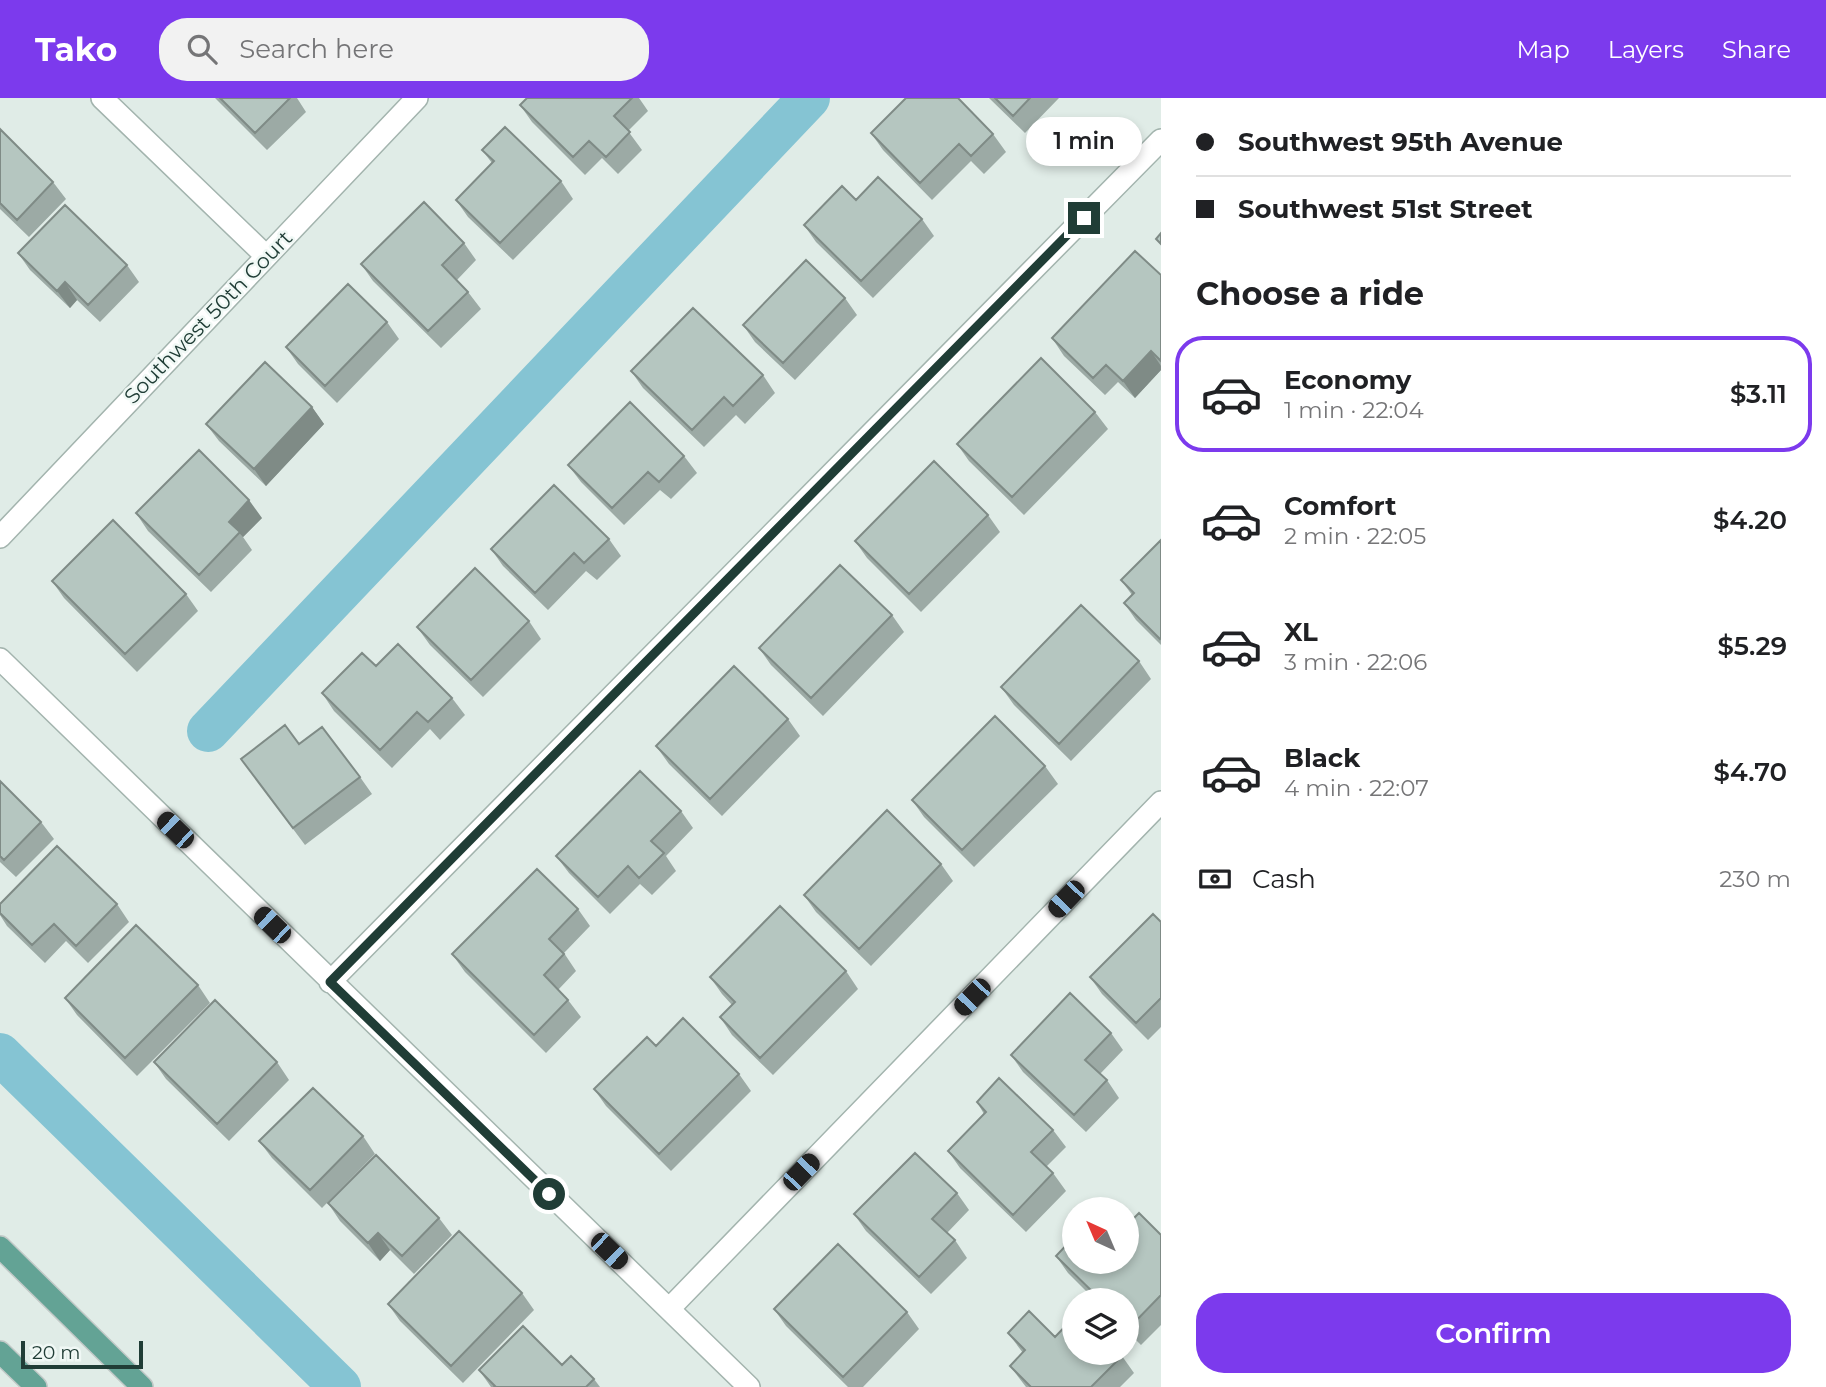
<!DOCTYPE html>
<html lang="en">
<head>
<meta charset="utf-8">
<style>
	:root { --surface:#fff; --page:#f2f2f2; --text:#202124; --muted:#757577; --line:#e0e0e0; --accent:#7c3aed }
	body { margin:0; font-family:Montserrat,sans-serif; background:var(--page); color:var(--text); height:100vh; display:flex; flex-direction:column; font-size:26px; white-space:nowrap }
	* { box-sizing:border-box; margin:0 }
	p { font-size:23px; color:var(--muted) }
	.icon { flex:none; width:38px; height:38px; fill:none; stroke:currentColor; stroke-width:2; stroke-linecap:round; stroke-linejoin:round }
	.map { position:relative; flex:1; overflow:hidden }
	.details { display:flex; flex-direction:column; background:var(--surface); width:665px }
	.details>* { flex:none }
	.banner { display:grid; align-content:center; height:154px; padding:0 35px; background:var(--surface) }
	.needle { width:46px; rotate:316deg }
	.buttons { position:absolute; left:1062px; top:1099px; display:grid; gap:14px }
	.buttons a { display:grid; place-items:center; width:77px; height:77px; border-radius:50%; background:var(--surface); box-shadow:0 4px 10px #0003; font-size:35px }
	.scale { position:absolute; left:21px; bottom:18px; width:122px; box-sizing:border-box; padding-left:7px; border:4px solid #203d36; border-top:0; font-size:19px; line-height:24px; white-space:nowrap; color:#203d36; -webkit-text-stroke:5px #f0f8f5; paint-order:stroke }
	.end { position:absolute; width:32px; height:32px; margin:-16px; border:9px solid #203d36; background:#fff; box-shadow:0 0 0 4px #fff }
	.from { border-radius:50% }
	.bubble { position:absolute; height:49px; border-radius:24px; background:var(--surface); box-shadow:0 4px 10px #0003; font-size:23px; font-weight:600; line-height:49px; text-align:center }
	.car { position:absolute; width:21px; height:42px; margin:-21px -10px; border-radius:9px; box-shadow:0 0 5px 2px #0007; background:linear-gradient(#222 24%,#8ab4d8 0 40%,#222 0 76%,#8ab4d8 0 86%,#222 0) }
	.banner b { display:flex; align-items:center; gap:24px; height:66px; font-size:26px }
	.banner b+b { border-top:2px solid var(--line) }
	.banner i { width:18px; height:18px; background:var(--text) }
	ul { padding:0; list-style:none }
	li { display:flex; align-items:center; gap:21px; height:116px; margin:0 14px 10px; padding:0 21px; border:4px solid transparent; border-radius:28px }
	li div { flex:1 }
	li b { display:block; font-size:26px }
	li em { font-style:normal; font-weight:600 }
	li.on { border-color:var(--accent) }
	li>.icon { width:63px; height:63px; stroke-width:1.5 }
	h2 { padding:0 35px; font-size:32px; line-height:84px }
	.pay { display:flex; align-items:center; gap:18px; height:77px; padding:0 35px; font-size:26px }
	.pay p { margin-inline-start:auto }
	.button { display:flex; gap:14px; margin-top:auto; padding:14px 35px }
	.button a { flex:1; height:80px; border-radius:28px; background:var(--accent); color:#fff; font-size:28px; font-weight:600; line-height:80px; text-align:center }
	header { display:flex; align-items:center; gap:42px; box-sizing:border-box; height:98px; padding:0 35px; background:var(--accent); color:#fff }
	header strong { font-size:33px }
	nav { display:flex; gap:38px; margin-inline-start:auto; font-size:24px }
	.search { width:490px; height:63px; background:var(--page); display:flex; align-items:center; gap:18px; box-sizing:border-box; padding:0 24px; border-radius:28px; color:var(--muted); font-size:26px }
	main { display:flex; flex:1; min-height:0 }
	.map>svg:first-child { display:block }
</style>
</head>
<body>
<header>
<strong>Tako</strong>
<div class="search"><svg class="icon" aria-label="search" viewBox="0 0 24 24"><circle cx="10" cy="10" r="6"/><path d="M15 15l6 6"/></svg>Search here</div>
<nav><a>Map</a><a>Layers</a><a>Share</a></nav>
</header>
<main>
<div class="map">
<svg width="1161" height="1289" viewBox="0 0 1161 1289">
	<rect width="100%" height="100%" fill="#e0ece7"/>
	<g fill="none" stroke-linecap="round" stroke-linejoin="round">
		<path stroke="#85c4d3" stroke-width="42" d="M208,633L809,0
			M0,956L340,1289"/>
		<defs>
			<path id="minor" d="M102,0L266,158
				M0,439L417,0
				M0,561L749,1289
				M330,884L1161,42
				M669,1211L1161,704"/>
			<path id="major" d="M0,1149L142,1289
				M0,1254L36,1289"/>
		</defs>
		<use href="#minor" stroke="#a3b4ae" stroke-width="24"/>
		<use href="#major" stroke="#c1c9c7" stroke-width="24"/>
		<use href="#minor" stroke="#fff" stroke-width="21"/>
		<use href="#major" stroke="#63a395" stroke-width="21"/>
	</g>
	<path fill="#9caaa5" d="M215,0H297L306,14L267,52Z
		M527,0H639L648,13L628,33L642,52L618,76L602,60L585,77L532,24L520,7Z
		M989,0H1059L1025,35Z
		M0,31L53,84L66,101L29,139L0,111Z
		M871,35L993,36L1006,54L984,76L971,63L932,102L883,52Z
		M482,52L561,83L573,101L513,162L468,119L456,102L492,65Z
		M856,102L922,121L934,138L873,200L816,144L804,127Z
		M464,145L476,162L457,182L468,194L481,211L441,250L373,183L361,166Z
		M18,155L127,167L139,184L100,224L77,202L70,210L30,172Z
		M1161,177V272L1135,300L1118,284L1105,297L1064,258L1052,240Z
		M845,200L857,217L795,282L755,244L743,227Z
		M387,224L399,241L337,305L298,266L286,249Z
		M631,273L763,277L775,295L745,326L736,317L704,349L643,290Z
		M312,309L324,326L266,388L219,343L206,326Z
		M1095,314L1108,331L1024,417L969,363L957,346Z
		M684,358L697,375L671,401L660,392L624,427L581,384L568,367Z
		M136,415L262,420L243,439L252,452L211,494L148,433Z
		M988,417L1000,434L921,514L867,460L855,443Z
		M609,441L621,458L597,482L586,473L548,512L503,468L491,451Z
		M1161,442V547L1136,522L1124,505L1132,497L1121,482Z
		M52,483L186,496L198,513L137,574L64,500Z
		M892,517L904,534L823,618L771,567L759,550Z
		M529,523L541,541L483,599L430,547L417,529Z
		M1139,563L1151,581L1071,663L1014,607L1001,589Z
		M376,568L452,600L465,617L440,642L430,631L392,670L334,613L322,595Z
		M788,621L800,638L722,718L669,666L656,648Z
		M299,646L360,679L372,696L305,747L241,661Z
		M1045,668L1058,686L974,769L924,719L912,702Z
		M0,683L41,724L54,741L16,779L0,764Z
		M681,713L693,730L666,758L676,773L652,797L640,786L610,816L569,775L556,758Z
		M941,766L953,783L871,868L816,814L804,797Z
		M0,806H117L129,824L88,865L66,843L45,865L7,828L0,817Z
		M578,811L590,828L564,855L576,873L558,892L568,902L581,919L546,955L465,874L452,856Z
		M1161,824V929L1148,942L1102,896L1090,879Z
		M846,873L858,891L773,977L732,937L720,919L732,907L722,896L710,879Z
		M198,887L210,905L137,978L77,917L65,900Z
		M1111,935L1123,952L1100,976L1107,982L1119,1000L1086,1034L1023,974L1011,957Z
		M656,948L739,976L751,993L671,1073L606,1008L594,991Z
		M154,964H277L289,982L229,1043L166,981Z
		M977,1004L1053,1032L1066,1049L1046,1069L1053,1075L1066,1093L1026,1134L960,1070L948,1053L984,1016Z
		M363,1038L375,1056L322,1110L272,1060L259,1043Z
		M957,1095L969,1112L947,1135L955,1142L967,1160L931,1196L866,1133L854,1116Z
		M328,1105L439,1120L452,1137L414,1176L390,1152L380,1163L340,1123Z
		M1161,1137V1227L1141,1247L1127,1233V1202H1095L1068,1175L1056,1158Z
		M522,1195L534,1212L463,1285L400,1223L388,1206Z
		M774,1211L907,1214L919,1231L863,1289H848L786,1228Z
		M1008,1235L1055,1239L1122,1258L1134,1275L1120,1289H1026L1010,1268L1023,1255Z
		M562,1267L594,1281L600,1289H491L479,1272Z"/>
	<path fill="#7f8b86" d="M65,184L77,202L70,210L57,193Z
		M1151,253L1161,268V272L1135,300L1123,283Z
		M312,309L324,326L266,388L254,371Z
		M249,402L262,420L243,439L229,424Z
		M378,1135L390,1152L380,1163L368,1145Z"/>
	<path fill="#b5c6c0" stroke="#7f8b86" stroke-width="2" d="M220,0H290L255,35Z
		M527,0H632L614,18L630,34L606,59L589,43L573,59L520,7Z
		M906,0H958L993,36L971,58L959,46L920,85L871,35Z
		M995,0H1030L1013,18Z
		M505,29L561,83L500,145L456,102L494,63L482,52Z
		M0,31L53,84L17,122L0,105Z
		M878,79L922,121L861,183L804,127L842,88L856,102Z
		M424,104L464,145L442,167L468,194L428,233L361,166Z
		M65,107L127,167L88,207L65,184L57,193L18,155Z
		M1161,135V146L1156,141Z
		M1135,153L1161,177V263L1151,253L1123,283L1106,267L1093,280L1052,240Z
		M806,162L845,200L783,265L743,227Z
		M348,186L387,224L325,288L286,249Z
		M693,210L763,277L733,308L724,299L692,332L631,273Z
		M1041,260L1095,314L1012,399L957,346Z
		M265,264L312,309L254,371L206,326Z
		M630,304L684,358L659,384L648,374L612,410L568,367Z
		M199,352L249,402L229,424L240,434L199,477L136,415Z
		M934,363L988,417L909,496L855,443Z
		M554,387L609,441L584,465L574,455L535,495L491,451Z
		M113,422L186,496L125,556L52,483Z
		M1161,442V540L1160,541L1124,505L1134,495L1121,482Z
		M840,467L892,517L811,600L759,550Z
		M475,470L529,523L471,582L417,529Z
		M1081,507L1139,563L1059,646L1001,589Z
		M398,546L452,600L428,624L417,614L380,652L322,595L362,555L376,568Z
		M734,568L788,621L710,701L656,648Z
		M995,618L1045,668L962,752L912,702Z
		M285,627L299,646L322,629L360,679L293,730L241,661Z
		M640,673L681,713L651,743L664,755L639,780L628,768L598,799L556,758Z
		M0,683L41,724L4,762L0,758Z
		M887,712L941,766L859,851L804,797Z
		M57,748L117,806L76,848L54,826L32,847L0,815V806Z
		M537,771L578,811L549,841L564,856L544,877L568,902L534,937L452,856Z
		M780,808L846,873L760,960L720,919L735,904L710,879Z
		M1153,816L1161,824V900L1136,925L1090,879Z
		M136,827L198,887L125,960L65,900Z
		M1070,895L1111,935L1085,962L1107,982L1074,1017L1011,957Z
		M215,902L277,964L217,1026L154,964Z
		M683,920L739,976L659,1056L594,991L647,939L656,948Z
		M999,980L1053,1032L1031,1054L1053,1075L1013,1117L948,1053L986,1014L977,1004Z
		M313,990L363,1038L310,1092L259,1043Z
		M915,1055L957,1095L932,1121L955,1142L919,1179L854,1116Z
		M376,1057L439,1120L402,1158L378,1135L368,1145L328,1105Z
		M1139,1115L1161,1137V1197L1129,1230L1127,1228V1202H1101L1056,1158L1074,1139V1164H1127V1127Z
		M459,1133L522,1195L451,1268L388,1206Z
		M838,1146L907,1214L843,1279L774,1211Z
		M1029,1213L1055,1239L1074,1219V1255H1119L1122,1258L1091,1289H1031L1010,1268L1025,1252L1008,1235Z
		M523,1228L562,1267L571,1258L594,1281L586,1289H494L495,1288L479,1272Z"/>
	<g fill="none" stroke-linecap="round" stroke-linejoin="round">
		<path stroke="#203d36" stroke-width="9" d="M549,1096L330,884L1084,120"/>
	</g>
	<g text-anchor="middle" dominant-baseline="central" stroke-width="5" stroke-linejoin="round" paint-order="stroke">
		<g font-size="21" fill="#203d36" stroke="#f0f8f5">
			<text transform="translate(208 219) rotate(-46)">Southwest 50th Court</text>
		</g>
	</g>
</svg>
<div class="buttons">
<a><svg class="needle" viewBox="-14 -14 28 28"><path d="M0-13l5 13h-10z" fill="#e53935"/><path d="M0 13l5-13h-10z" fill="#757577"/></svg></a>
<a><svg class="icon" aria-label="layers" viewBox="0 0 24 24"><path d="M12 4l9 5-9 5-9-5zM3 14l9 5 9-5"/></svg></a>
</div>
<div class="scale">20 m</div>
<i class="end from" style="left:549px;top:1096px"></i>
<i class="end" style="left:1084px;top:120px"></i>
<div class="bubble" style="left:1026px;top:19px;width:116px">1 min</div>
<i class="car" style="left:175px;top:732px;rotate:314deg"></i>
<i class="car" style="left:1066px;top:801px;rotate:224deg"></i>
<i class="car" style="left:272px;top:827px;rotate:314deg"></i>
<i class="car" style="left:972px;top:899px;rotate:224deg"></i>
<i class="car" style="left:801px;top:1074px;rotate:44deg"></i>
<i class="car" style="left:609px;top:1153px;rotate:134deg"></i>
</div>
<section class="details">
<div class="banner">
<b><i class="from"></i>Southwest 95th Avenue</b>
<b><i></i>Southwest 51st Street</b>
</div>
<h2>Choose a ride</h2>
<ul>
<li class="on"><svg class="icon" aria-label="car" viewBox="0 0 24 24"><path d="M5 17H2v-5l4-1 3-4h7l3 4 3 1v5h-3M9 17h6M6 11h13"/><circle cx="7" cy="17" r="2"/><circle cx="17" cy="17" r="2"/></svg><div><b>Economy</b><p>1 min · 22:04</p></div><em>$3.11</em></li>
<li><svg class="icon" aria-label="car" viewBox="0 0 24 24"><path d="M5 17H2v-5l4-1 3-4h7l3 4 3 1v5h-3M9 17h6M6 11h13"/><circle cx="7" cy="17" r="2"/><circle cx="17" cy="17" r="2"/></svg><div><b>Comfort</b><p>2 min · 22:05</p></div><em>$4.20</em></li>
<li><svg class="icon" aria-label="car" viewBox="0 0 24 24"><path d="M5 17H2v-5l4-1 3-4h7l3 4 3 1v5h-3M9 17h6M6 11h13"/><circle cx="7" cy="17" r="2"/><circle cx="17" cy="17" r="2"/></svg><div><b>XL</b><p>3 min · 22:06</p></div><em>$5.29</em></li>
<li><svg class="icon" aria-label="car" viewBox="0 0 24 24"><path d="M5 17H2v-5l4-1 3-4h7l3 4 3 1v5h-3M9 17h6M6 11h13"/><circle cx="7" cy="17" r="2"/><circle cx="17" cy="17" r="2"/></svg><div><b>Black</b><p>4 min · 22:07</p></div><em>$4.70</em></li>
</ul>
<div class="pay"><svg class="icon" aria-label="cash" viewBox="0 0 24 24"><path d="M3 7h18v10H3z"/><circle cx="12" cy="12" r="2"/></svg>Cash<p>230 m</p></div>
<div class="button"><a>Confirm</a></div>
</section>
</main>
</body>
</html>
